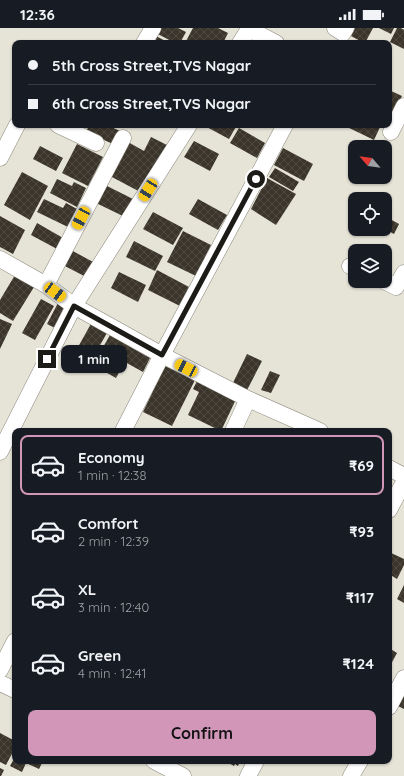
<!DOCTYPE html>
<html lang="en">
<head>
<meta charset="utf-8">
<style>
	:root { --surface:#171b24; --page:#242831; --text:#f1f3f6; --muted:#9ea1a6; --line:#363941; --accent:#d196b8 }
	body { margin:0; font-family:Quicksand,sans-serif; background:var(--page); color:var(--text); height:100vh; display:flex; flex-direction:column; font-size:15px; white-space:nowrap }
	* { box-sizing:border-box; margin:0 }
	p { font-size:13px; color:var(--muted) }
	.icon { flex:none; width:22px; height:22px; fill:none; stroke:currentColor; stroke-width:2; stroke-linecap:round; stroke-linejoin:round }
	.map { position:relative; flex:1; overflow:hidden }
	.drawer { position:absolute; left:12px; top:400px; width:380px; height:336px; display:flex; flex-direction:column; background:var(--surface); border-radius:8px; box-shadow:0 1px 3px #0004 }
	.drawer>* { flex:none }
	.guide { position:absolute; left:12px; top:12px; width:380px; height:88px; border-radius:8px; box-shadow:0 1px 3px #0004; display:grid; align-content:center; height:88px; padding:0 16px; background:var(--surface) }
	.needle { width:26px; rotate:298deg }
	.buttons { position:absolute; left:348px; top:112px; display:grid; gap:8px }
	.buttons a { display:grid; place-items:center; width:44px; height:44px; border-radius:8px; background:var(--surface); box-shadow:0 1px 3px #0004; font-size:20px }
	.end { position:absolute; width:18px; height:18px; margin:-9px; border:5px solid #1c1b17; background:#fff; box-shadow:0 0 0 2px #fff }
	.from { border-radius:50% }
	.bubble { position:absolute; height:28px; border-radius:8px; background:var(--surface); box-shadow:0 1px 3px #0004; font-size:13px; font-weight:800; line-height:28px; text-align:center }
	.car { position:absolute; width:12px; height:24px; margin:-12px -6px; border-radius:5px; box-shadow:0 0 3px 1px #0007; background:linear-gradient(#f5c518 24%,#345 0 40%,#f5c518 0 76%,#345 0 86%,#f5c518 0) }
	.guide b { display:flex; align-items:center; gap:14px; height:38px; font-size:15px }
	.guide b+b { border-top:1px solid var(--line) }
	.guide i { width:10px; height:10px; background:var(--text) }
	ul { padding:7px 0 0; list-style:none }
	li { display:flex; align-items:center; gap:12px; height:60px; margin:0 8px 6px; padding:0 8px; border:2px solid transparent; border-radius:8px }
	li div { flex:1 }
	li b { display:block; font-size:15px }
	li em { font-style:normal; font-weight:800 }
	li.active { border-color:var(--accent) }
	li>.icon { width:36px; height:36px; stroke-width:1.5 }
	.cta { display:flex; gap:8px; margin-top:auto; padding:8px 16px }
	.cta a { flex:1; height:46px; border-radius:8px; background:var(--accent); color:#111; font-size:16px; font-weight:800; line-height:46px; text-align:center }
	.status { display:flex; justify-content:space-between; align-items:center; height:28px; padding:0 20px; background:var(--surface); direction:ltr }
	.status svg { height:11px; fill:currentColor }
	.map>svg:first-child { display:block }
</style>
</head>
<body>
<div class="status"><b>12:36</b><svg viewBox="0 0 49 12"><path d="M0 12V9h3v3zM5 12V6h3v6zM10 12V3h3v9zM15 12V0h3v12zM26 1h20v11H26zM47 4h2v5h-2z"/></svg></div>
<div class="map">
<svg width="404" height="748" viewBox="0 0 404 748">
	<defs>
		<pattern id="building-cross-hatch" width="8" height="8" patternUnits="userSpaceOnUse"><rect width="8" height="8" fill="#3b352c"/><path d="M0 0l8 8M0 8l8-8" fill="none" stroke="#4e4941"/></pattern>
	</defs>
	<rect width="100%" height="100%" fill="#e6e3d7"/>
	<path fill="url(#building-cross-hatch)" d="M158,0H178L186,4L180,15H175L156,5Z
		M193,0H218L228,5L223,15H185Z
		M355,0H373L365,15H364L351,8Z
		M379,0H394L391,6Z
		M397,0H401L404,2V21L390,14Z
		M156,8L169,15H152Z
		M389,62L402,68L390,91H389Z
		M89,97H107L120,103L113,116L86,104Z
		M203,97H237L229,111Z
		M343,97H381L374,112Z
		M239,100L265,115L257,130L230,115Z
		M151,109L169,118L144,166L110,148L128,114L144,123Z
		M194,113L219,126L210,143L184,129Z
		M77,116L103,129L88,158L62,145Z
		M40,118L63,130L56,143L33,131Z
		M283,120L313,136L304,153L274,137Z
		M275,140L299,154L293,163L269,149Z
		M22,144L48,158L30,192L4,177Z
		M267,150L296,166L276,197L251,181Z
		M57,151L72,158L74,154L86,160L77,179L50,165Z
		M103,156L135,172L127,190L94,174Z
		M44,171L63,180L66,175L77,181L68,199L37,184Z
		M198,171L227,187L218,202L189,186Z
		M153,184L183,200L173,217L143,201Z
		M0,188L25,202L13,226L0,219Z
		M390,191L399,196L394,206L385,201Z
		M37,195L63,210L57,221L31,207Z
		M183,203L211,217L196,248L167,234Z
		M134,213L163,228L155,243L126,229Z
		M69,221L95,235L88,250L61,236Z
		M157,242L189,259L180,278L148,262Z
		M119,244L146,257L138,274L111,260Z
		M15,247L34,259L13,293L0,285V272Z
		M41,271L54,278L35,312L22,305Z
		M59,273L69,278L57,301L47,296Z
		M0,291L12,296L0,321Z
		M92,294L108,303L89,337L73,328Z
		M110,307L150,330L143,344L125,334L116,350L93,337Z
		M247,326L262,333L245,366L231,359Z
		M165,338L195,352L172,398L143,384Z
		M270,343L280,347L271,365L261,362Z
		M199,349L238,367L221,403L188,387L199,364L193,361Z
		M389,524L404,531V537L397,551L389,546Z
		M404,557V575L397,571Z
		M389,620L397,625L389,640Z
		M404,668V681L398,678Z
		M0,705L15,713V720L6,737L0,734Z
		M15,729V733H43L39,741L26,735L22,744L10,738Z
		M225,733H240L238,738L235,736L234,738Z
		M0,740L4,742L1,748H0Z"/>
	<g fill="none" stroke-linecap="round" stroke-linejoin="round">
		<defs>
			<path id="minor" d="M335,0L343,5L346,0
				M144,15L153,0
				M240,15L249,1L276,15
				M58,97L96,115
				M391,104L404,78
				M0,130L17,97
				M0,231L46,257L74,278L162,327L248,371L320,403
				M350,238L355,240
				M384,253L396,259L404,245
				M46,257L123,110
				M123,403L162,327L285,97
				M233,403L248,371
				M0,424L74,278L189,97
				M389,440L404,448
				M389,482L404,454
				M0,642L15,613
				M0,655L15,662
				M389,679L404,650
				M154,733L183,748
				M248,748L256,733
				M351,748L360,733"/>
		</defs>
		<use href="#minor" stroke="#8a877c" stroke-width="17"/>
		<use href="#minor" stroke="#fff" stroke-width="16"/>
	</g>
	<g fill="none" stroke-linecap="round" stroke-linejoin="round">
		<path stroke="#1c1b17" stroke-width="5" d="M47,331L74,278L162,327L256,151"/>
	</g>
</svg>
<div class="buttons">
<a><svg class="needle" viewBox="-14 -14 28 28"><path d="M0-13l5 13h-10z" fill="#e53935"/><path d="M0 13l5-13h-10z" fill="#9ea1a6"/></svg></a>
<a><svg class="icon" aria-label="locate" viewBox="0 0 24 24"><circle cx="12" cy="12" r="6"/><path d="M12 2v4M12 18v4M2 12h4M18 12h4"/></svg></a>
<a><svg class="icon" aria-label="layers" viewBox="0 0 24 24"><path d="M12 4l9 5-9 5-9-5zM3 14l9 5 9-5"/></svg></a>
</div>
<i class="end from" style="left:256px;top:151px"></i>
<i class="end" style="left:47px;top:331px"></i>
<div class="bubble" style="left:61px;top:317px;width:66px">1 min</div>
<i class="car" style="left:148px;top:162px;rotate:212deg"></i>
<i class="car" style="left:81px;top:190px;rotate:208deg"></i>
<i class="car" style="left:55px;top:264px;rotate:126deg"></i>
<i class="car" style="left:186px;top:340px;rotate:297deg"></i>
<div class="guide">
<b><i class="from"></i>5th Cross Street,TVS Nagar</b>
<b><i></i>6th Cross Street,TVS Nagar</b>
</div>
<section class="drawer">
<ul>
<li class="active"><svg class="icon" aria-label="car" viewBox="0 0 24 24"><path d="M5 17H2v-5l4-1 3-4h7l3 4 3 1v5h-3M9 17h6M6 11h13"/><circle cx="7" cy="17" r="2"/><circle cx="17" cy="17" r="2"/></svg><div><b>Economy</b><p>1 min · 12:38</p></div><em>₹69</em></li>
<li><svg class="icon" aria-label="car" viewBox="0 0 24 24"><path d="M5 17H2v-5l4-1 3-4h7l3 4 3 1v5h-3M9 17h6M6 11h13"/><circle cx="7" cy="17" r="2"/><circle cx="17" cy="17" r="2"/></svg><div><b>Comfort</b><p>2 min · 12:39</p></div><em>₹93</em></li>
<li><svg class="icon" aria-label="car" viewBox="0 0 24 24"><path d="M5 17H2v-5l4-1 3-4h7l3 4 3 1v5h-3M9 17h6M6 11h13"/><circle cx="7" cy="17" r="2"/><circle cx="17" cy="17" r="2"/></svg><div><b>XL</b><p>3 min · 12:40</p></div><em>₹117</em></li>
<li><svg class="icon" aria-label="car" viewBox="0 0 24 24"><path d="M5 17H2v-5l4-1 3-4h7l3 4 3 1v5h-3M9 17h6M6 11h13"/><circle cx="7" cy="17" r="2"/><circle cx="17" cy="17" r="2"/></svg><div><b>Green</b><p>4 min · 12:41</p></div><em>₹124</em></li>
</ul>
<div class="cta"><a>Confirm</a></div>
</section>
</div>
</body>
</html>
